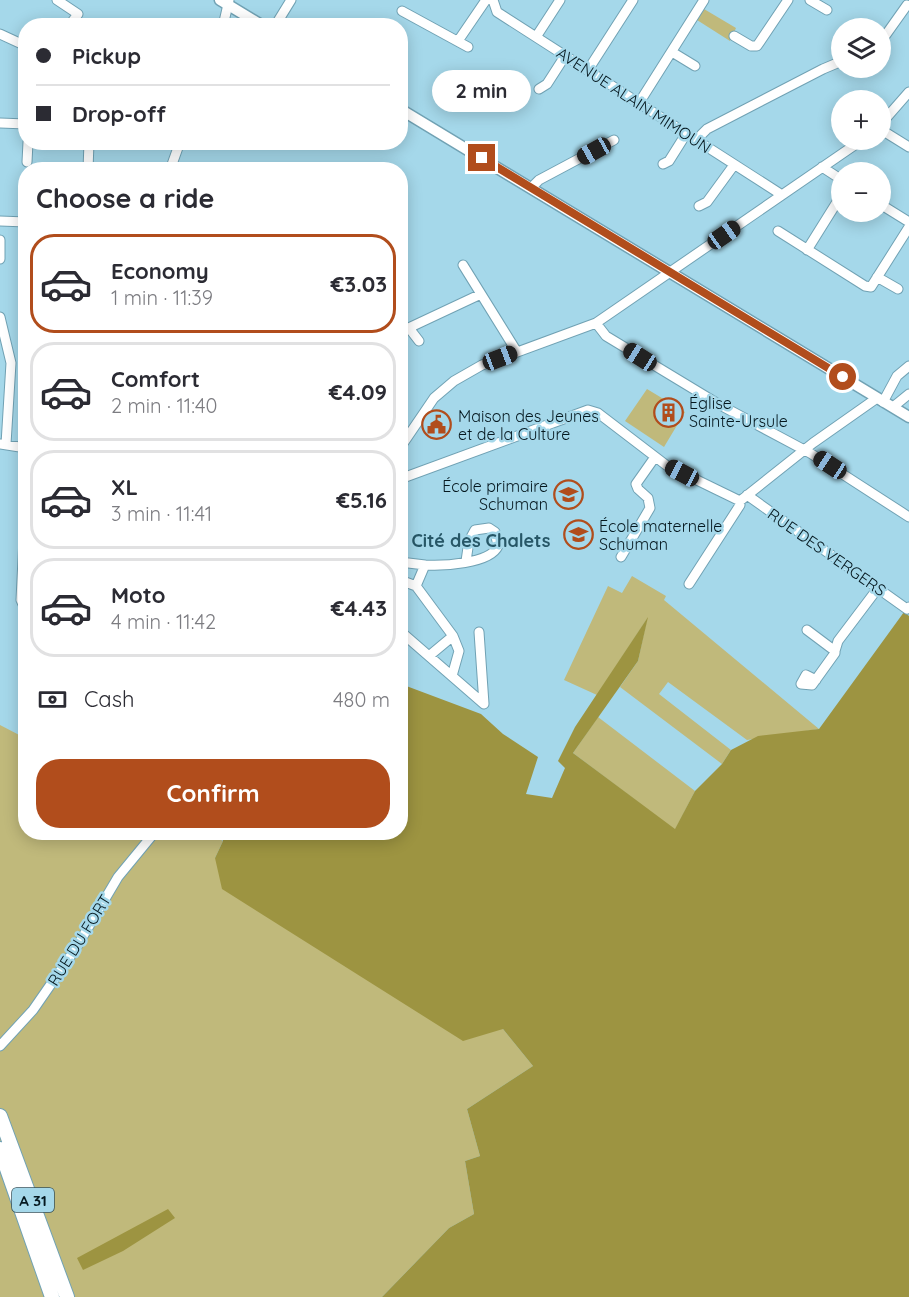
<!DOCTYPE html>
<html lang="en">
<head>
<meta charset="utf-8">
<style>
	:root { --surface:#fff; --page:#f2f2f3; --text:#2b2b33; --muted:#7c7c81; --line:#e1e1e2; --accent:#b14d1c }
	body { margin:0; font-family:Quicksand,sans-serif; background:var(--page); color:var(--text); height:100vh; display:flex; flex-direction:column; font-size:22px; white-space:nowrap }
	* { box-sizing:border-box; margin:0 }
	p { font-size:20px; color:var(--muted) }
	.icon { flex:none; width:33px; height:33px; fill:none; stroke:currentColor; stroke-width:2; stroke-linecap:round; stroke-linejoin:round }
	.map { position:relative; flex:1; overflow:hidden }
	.panel { position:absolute; left:18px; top:162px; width:390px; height:678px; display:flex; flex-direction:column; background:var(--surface); border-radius:24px; box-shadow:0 3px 15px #0003 }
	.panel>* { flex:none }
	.top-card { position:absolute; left:18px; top:18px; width:390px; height:132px; border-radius:24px; box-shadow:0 3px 15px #0003; display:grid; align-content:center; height:132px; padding:0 18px; background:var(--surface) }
	.buttons { position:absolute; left:831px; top:18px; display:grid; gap:12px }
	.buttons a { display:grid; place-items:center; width:60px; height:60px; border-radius:50%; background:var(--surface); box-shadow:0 3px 15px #0003; font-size:30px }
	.end { position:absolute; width:27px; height:27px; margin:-14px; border:8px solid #b14d1c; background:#fff; box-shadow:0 0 0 3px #fff }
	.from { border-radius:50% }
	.bubble { position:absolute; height:42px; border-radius:21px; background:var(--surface); box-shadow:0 3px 15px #0003; font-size:20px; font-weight:800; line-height:42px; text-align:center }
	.car { position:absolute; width:18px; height:36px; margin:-18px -9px; border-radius:8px; box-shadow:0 0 4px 2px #0007; background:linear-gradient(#222 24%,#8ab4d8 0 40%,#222 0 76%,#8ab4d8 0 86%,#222 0) }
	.top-card b { display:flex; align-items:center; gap:21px; height:57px; font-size:22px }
	.top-card b+b { border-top:2px solid var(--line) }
	.top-card i { width:15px; height:15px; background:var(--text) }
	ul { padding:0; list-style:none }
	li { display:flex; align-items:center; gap:18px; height:99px; margin:0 12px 9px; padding:0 6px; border:3px solid var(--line); border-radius:24px }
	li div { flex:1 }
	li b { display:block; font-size:22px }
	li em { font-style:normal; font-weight:800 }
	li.selected { border-color:var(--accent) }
	li>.icon { width:54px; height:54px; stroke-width:1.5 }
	h2 { padding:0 18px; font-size:27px; line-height:72px }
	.pay { display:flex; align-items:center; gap:15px; height:66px; padding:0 18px; font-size:22px }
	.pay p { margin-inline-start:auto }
	.primary-button { display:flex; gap:12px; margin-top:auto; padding:12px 18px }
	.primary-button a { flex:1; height:69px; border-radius:24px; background:var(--accent); color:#fff; font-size:24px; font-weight:800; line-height:69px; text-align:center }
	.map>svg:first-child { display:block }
</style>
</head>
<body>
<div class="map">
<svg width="909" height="1297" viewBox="0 0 909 1297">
	<rect width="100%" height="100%" fill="#a5d8ea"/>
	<path fill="#c0b97b" d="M704,9L736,28L730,41L697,20Z
		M647,389L685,412L664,447L625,421Z
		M632,576L666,596L664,600L819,729L747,740L668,682L659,694L731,750L722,764L620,687L638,661L647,619L597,695L564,680L608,586L622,593Z
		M598,717L695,791L675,830L573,753Z
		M0,725L25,738L26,832L208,833L223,841L215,858L503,1029L533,1066L467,1109L480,1156L465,1161L474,1214L449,1228L382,1297H0Z"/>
	<path fill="#9d9441" d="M904,612L909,616V1297H382L449,1228L474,1214L465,1161L480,1156L467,1109L533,1066L503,1029L463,1041L222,889L215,858L223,841L221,833L400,832L401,684L481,714L503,734L538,757L526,794L552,798L565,768L558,761L575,727L648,617L638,661L573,753L675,829L695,791L722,764L731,750L758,736L819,729Z
		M168,1209L175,1218L123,1251L83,1270L77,1258Z"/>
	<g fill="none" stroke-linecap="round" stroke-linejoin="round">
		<defs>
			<path id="minor" d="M57,0L78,14L69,26
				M493,0L497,12L782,195
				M810,0L827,10
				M402,11L468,47
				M223,26L229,0
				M275,26L291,0
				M0,34L26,46
				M734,36L751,46H757L788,0
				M536,37L560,0
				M458,41L486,0
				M880,43L907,5
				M672,52L695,66
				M588,70L633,0
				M539,89L547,84L565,56
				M639,103L704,0
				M0,123L26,124
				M880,125L909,92
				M880,129L909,147
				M696,140L707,129L823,69L842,61
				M27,162L28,142
				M663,164L669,161L686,134
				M822,167L842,180
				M88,170L89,142
				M170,170L180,142
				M531,188L539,180L614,140
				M880,204L909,222
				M699,206L707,202L734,165
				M0,221L26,222
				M778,231L865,286L871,287L909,227
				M807,250L842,194
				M0,259V240
				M463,265L481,294
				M877,277L898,289
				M0,317L11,363L6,444
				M596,323L606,336L720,405L810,453L909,517
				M409,328L419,341
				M400,332L481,294L517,352
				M883,402L897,376L909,366
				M893,407L909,394
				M0,444L26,448
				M400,448L434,398L454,381L482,365L596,323L862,140
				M400,479L588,410L598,413L666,465L740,501L813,443L877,398
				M747,495L907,609L909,607
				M26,497L21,600L26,611
				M621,557L650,508L648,498L638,489L636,484L655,457
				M400,562L425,565
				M400,580L416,586L425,565C442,566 490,564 498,546L495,532L489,528L475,530L469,541L466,561
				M689,584L740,505V501
				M416,586L453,636L429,656
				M807,630L835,651L838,641L878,588
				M400,631L484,704
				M479,632L484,704
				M452,676L459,651L453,636
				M816,680L806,675L801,684L812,685L835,653V651
				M0,1046L33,1010L76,948L118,877L155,832"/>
			<path id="major" d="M220,0L263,26
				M400,109L909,417"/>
			<path id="highway" d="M0,1116L67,1297
				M0,1149L52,1297"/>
		</defs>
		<use href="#minor" stroke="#71a2b4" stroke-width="11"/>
		<use href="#major" stroke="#71a2b4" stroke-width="13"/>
		<use href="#highway" stroke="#71a2b4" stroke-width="16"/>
		<use href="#minor" stroke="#fff" stroke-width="9"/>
		<use href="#major" stroke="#fff" stroke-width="10"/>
		<use href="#highway" stroke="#fff" stroke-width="14"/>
	</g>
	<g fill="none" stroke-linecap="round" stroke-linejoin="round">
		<path stroke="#b14d1c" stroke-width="8" d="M482,158L843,377"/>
	</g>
	<defs>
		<symbol id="building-ring" viewBox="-11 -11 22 22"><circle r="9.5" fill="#a5d8ea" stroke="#b14d1c" stroke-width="1.5"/><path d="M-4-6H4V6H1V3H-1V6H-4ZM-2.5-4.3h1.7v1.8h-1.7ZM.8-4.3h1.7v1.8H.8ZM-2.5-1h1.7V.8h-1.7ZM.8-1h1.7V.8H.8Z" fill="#b14d1c"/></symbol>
		<symbol id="civic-ring" viewBox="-11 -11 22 22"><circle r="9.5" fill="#a5d8ea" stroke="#b14d1c" stroke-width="1.5"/><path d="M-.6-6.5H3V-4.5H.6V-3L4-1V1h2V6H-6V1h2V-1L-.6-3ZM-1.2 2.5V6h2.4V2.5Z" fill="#b14d1c"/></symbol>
		<symbol id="school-ring" viewBox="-11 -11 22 22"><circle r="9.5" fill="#a5d8ea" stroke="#b14d1c" stroke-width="1.5"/><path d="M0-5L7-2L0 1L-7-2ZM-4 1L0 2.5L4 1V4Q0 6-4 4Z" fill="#b14d1c"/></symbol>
	</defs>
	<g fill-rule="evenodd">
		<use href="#building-ring" x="652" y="396" width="33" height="33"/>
		<use href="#civic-ring" x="420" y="408" width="33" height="33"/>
		<use href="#school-ring" x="552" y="478" width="33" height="33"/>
		<use href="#school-ring" x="562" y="518" width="33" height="33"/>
	</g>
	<g text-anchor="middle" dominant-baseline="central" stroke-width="5" stroke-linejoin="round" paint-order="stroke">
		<rect fill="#a5d8ea" stroke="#35525c" stroke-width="1.5" x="12" y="1188" width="42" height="24" rx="4.5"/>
		<g font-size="15" font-weight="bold" fill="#05181f">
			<text x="33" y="1200">A 31</text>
		</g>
		<g font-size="16" fill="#05181f" stroke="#a5d8ea">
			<text transform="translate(634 100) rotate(33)">AVENUE ALAIN MIMOUN</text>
			<text transform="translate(827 552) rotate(35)">RUE DES VERGERS</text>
			<text transform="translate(79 940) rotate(-58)">RUE DU FORT</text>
		</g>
		<g font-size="16" fill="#05181f" stroke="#a5d8ea" text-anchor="start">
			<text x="689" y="403">Église<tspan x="689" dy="18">Sainte-Ursule</tspan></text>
			<text x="458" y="416">Maison des Jeunes<tspan x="458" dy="18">et de la Culture</tspan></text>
			<text x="548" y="486" text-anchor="end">École primaire<tspan x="548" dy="18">Schuman</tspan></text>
			<text x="599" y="526">École maternelle<tspan x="599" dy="18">Schuman</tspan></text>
		</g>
		<g font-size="18" font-weight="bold" fill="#275767" stroke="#a5d8ea">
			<text x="481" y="540">Cité des Chalets</text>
		</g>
	</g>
</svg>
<div class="buttons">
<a><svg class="icon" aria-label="layers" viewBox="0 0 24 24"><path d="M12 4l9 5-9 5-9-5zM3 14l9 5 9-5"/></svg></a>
<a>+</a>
<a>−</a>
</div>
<i class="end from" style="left:843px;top:377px"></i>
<i class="end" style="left:482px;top:158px"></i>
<div class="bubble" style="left:432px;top:70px;width:99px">2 min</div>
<i class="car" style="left:594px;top:151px;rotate:241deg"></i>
<i class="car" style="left:724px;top:235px;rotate:55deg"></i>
<i class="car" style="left:640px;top:357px;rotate:302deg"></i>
<i class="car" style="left:500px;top:358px;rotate:69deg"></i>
<i class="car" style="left:830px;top:465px;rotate:303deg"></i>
<i class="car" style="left:682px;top:473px;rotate:298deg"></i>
<div class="top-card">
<b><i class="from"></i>Pickup</b>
<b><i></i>Drop-off</b>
</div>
<section class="panel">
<h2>Choose a ride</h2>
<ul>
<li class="selected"><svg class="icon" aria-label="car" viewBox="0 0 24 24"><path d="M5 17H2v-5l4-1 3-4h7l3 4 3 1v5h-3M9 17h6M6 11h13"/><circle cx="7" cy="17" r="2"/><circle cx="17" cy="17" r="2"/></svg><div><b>Economy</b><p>1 min · 11:39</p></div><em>€3.03</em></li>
<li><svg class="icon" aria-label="car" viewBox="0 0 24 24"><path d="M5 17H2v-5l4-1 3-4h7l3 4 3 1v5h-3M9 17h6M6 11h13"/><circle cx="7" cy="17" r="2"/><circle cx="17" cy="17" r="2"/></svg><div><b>Comfort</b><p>2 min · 11:40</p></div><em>€4.09</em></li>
<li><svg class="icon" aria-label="car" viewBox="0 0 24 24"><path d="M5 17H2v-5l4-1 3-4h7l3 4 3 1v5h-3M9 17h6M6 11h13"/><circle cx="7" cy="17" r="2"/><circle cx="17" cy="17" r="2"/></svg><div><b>XL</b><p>3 min · 11:41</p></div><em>€5.16</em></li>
<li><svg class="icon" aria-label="car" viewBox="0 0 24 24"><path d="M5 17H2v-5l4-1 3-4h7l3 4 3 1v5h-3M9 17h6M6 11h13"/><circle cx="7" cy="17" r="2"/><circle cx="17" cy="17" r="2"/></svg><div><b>Moto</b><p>4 min · 11:42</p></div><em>€4.43</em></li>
</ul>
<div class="pay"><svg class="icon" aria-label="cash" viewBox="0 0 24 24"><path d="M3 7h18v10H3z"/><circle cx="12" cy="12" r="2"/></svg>Cash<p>480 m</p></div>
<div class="primary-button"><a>Confirm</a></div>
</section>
</div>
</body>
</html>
